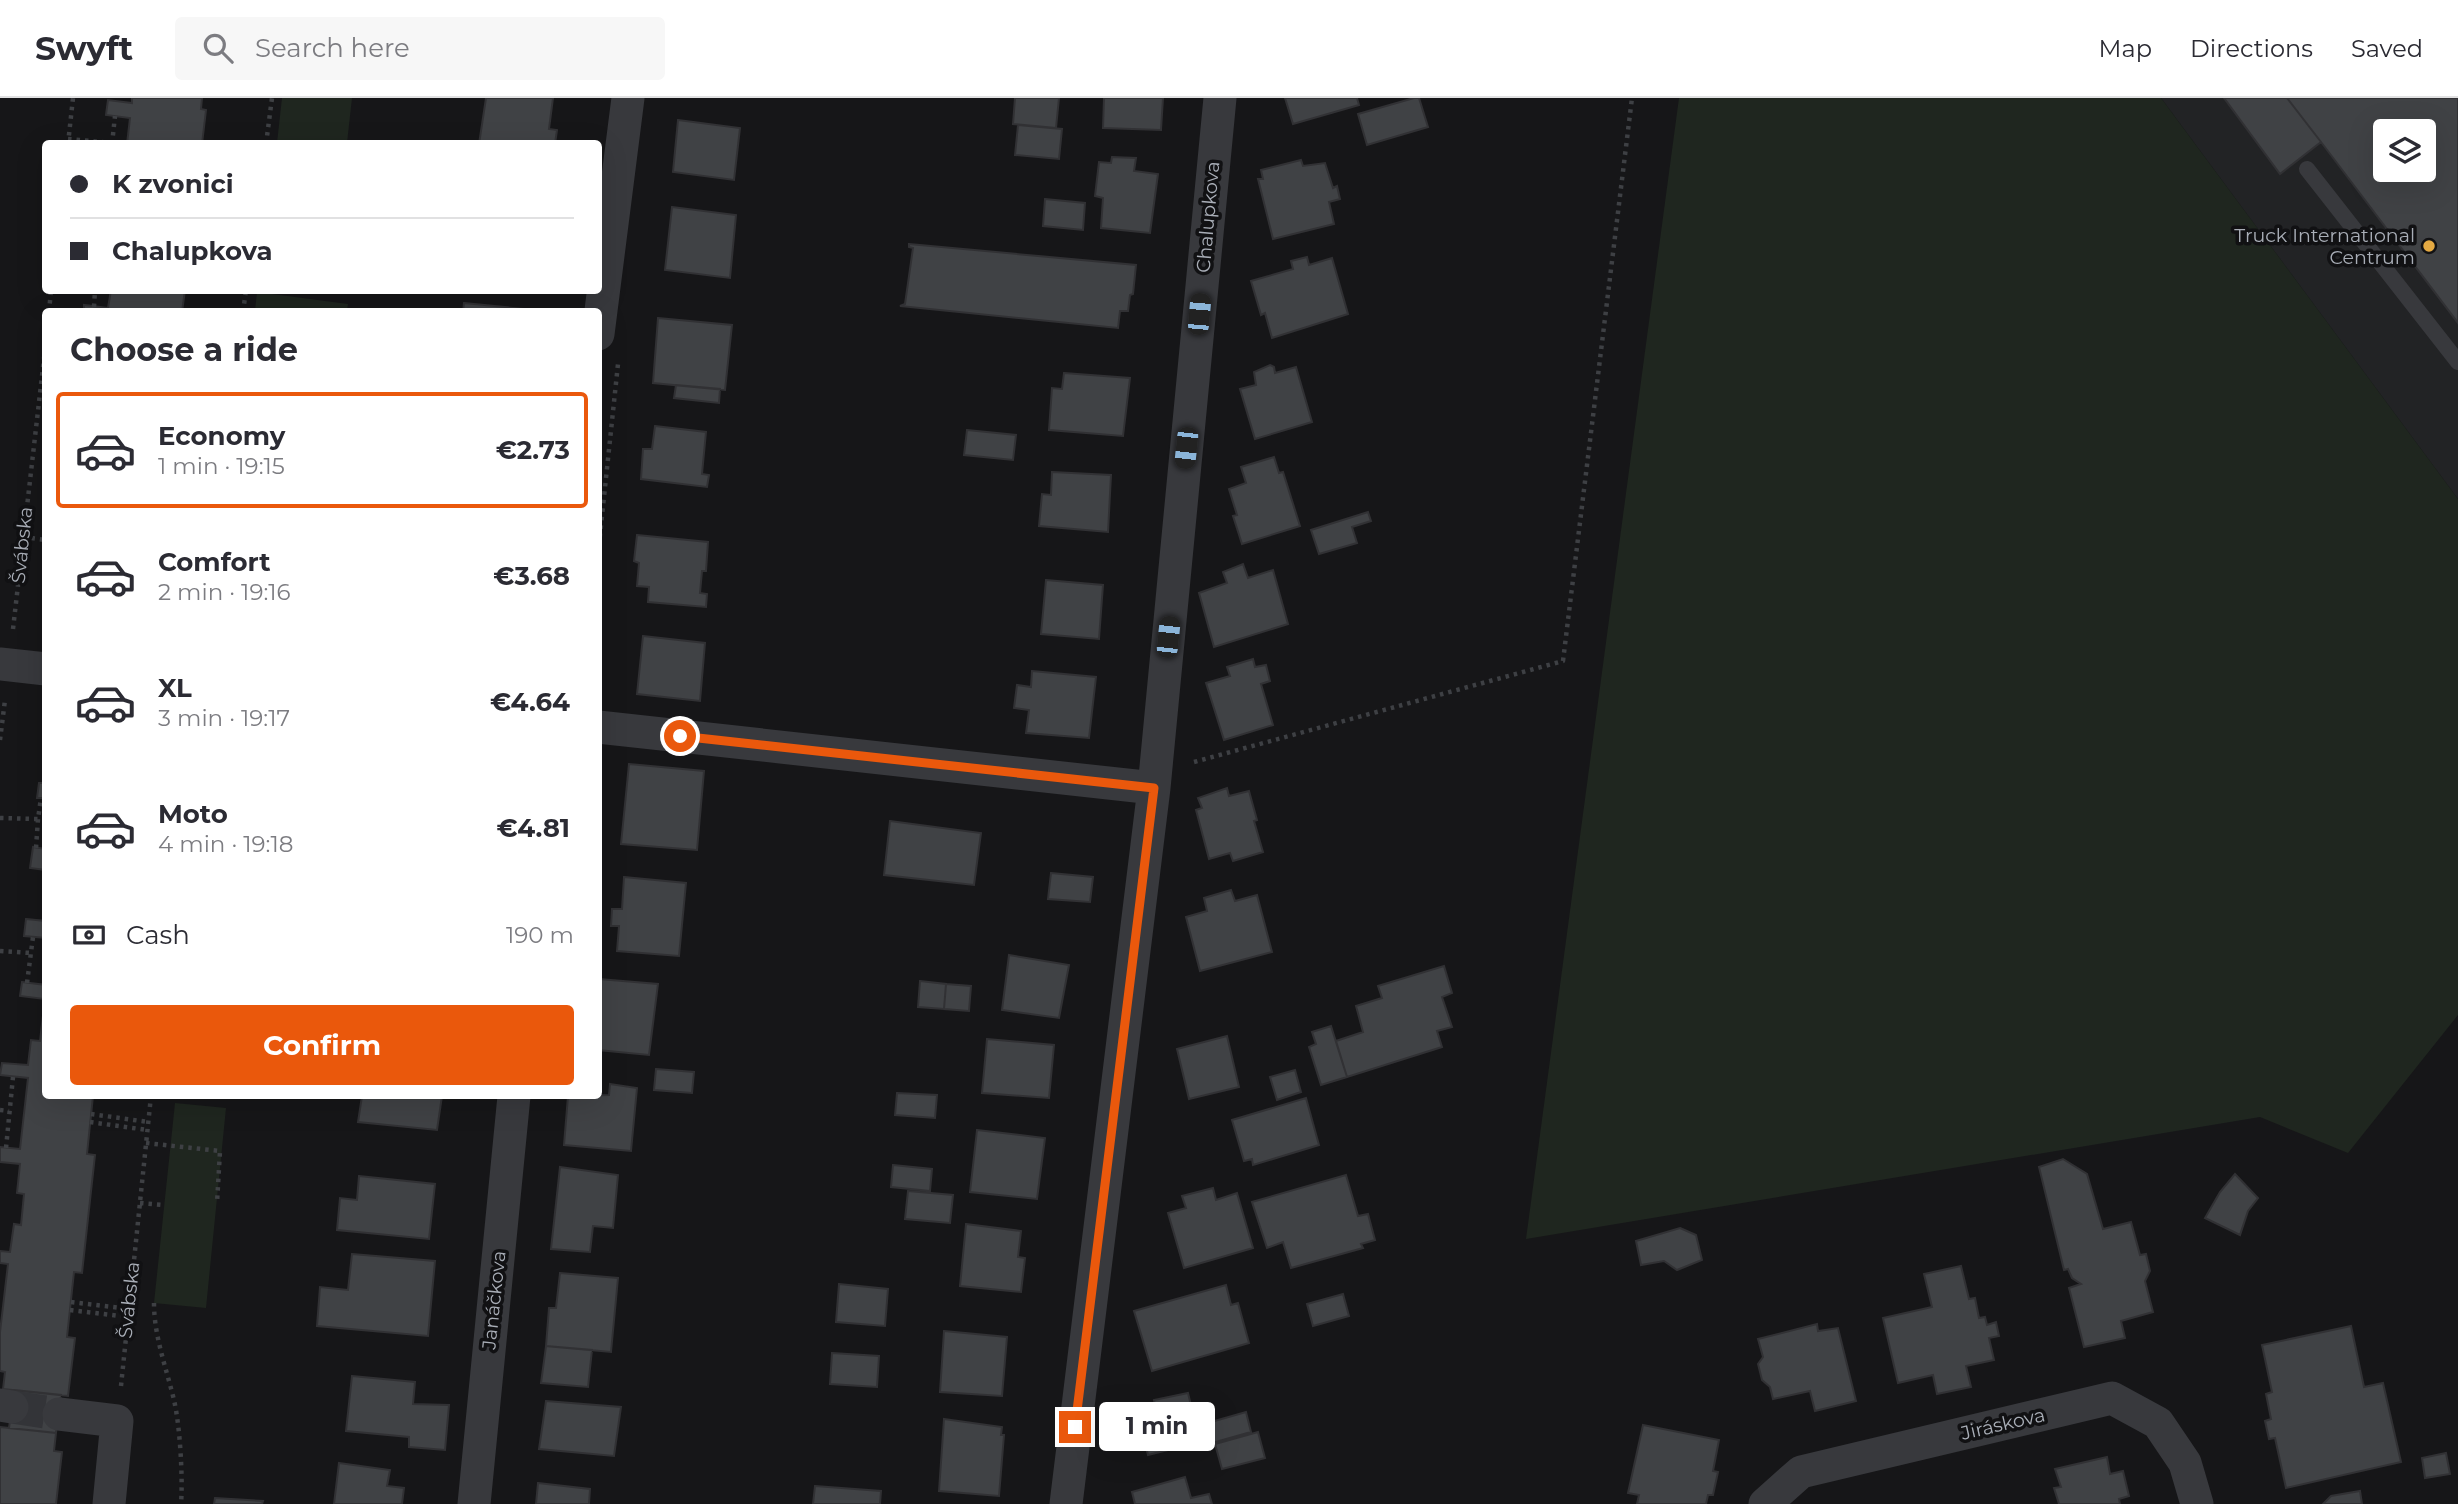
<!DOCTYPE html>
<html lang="en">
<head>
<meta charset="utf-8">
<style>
	:root { --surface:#fff; --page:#f7f7f7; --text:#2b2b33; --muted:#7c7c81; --line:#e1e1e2; --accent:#ea580c }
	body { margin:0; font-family:Montserrat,sans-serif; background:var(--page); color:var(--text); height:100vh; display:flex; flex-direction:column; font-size:26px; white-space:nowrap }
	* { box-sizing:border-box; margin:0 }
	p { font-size:23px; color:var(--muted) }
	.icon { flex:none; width:38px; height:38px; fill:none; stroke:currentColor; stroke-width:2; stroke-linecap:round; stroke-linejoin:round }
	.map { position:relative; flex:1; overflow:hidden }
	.drawer { position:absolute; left:42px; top:210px; width:560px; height:791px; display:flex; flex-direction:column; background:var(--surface); border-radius:7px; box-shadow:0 7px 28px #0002 }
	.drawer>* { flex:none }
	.banner { position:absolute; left:42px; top:42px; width:560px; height:154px; border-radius:7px; box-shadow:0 7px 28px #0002; display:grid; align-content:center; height:154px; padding:0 28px; background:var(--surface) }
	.fabs { position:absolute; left:2373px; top:21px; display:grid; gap:14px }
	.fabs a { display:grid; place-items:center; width:63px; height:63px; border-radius:7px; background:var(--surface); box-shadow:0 7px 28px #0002; font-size:35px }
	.end { position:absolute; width:32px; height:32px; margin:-16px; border:9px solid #ea580c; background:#fff; box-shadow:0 0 0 4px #fff }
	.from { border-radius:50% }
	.bubble { position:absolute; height:49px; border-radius:7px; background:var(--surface); box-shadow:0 7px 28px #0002; font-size:23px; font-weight:700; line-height:49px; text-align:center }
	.car { position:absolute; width:21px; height:42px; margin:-21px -10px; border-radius:9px; box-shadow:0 0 5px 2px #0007; background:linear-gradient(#222 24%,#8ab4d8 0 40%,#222 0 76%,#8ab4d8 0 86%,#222 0) }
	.banner b { display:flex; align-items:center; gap:24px; height:66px; font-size:26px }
	.banner b+b { border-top:2px solid var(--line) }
	.banner i { width:18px; height:18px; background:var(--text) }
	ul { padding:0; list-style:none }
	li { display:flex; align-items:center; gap:21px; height:116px; margin:0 14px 10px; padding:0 14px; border:4px solid transparent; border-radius:7px }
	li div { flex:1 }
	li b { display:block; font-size:26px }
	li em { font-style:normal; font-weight:700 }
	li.selected { border-color:var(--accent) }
	li>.icon { width:63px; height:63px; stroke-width:1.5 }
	h2 { padding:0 28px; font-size:32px; line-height:84px }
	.pay { display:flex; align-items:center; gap:18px; height:77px; padding:0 28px; font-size:26px }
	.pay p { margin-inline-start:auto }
	.primary-button { display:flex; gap:14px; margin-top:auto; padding:14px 28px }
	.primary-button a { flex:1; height:80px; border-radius:7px; background:var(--accent); color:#fff; font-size:28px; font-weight:700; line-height:80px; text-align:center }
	header { display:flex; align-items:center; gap:42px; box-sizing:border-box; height:98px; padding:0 35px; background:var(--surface); border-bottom:2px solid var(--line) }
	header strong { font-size:33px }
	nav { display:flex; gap:38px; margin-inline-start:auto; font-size:24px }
	.search { width:490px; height:63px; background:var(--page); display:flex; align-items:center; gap:18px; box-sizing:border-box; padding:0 24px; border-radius:7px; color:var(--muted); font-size:26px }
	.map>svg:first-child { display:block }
</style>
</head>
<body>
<header>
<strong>Swyft</strong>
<div class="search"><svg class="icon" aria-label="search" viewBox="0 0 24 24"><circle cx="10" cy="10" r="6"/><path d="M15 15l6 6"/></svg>Search here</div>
<nav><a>Map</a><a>Directions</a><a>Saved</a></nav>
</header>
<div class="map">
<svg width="2458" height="1406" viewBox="0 0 2458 1406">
	<rect width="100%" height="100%" fill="#161618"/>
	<path fill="#222325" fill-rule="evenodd" d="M2161,0H2458V401ZM2385,33H2424V72H2385Z"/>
	<path fill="#1f261f" d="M282,0H352L347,45H277Z
		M1679,0H2161L2458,401V917L2348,1055L2260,1019L1526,1141Z
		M257,194L348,206L347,213H255Z
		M175,1005L226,1010L206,1210L154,1205Z"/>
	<path fill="#404245" stroke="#313134" stroke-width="2" fill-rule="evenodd" d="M132,0H202L201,11L206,12L202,46H127L130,20L106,17L107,9L108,2L132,5Z
		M486,0H553L549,31L557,32L555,46H479Z
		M1015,0H1059L1056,30L1013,26Z
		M1104,0H1163L1161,32L1103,30Z
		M1285,0H1357L1359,7L1293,26Z
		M1414,0H1419L1428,29L1367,47L1358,16Z
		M2224,0H2287L2321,44L2280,76Z
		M2287,0H2458V225L2321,44ZM2385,33H2424V72H2385Z
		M678,22L740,30L734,82L673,74Z
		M1018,27L1062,31L1059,61L1015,57Z
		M1112,59L1136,60L1134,73L1158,76L1150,135L1101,130L1103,100L1095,98L1099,64L1111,65Z
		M1301,62L1303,68L1325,65L1333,90L1337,88L1340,101L1329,104L1334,126L1273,141L1258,81H1263L1261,72Z
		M1045,101L1085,105L1083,132L1043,128Z
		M672,109L736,117L730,180L665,172Z
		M909,146L1136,167L1133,196L1130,197L1128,213H1120L1118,230L900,208L905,206L913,150L909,149Z
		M1307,159L1309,167L1332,160L1348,216L1272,240L1265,215L1261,217L1251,183L1293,171L1291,163Z
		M111,192H185L182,214H84V207L108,210Z
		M464,205L534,212V214H463Z
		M658,220L732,227L725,292L653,285Z
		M1270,267L1274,269L1275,275L1296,269L1312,324L1255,341L1240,291L1256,287L1254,274Z
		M1064,275L1130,280L1123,338L1049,332L1052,290L1062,291Z
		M676,287L720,291L719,305L674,300Z
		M655,328L706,334L702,376L709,377L707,389L641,381L643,351H652Z
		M967,332L1016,337L1013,362L964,357Z
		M1274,359L1279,375L1283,374L1300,428L1242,446L1233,418L1237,417L1229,391L1246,385L1241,369Z
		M1052,374L1111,377L1108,434L1039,428L1042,396L1051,397Z
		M1368,414L1371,423L1352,429L1357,445L1319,456L1311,432Z
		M637,437L708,444L706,473H702L700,495L707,496L706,509L648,504L649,489L637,488L639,465L634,463Z
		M1243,466L1248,480L1273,472L1288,526L1214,549L1199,495L1227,485L1223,474Z
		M1046,482L1103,487L1099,541L1041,536Z
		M643,538L705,545L700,603L637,596Z
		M1253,561L1255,569L1266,567L1270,583L1261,586L1273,627L1224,642L1206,585L1230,578L1227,569Z
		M1032,573L1096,579L1089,640L1026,635L1029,612L1014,610L1017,587L1031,589Z
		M629,666L704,673L697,752L621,746Z
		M39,685H46V700H37Z
		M1227,690L1229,698L1249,693L1257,722L1254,723L1263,754L1233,763L1230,755L1209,761L1196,712L1202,710L1198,700Z
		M890,723L981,735L974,787L884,777Z
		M33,749L46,751V772L30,770Z
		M1051,775L1093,779L1090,804L1048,801Z
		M624,779L686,785L679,858L617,853L619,828H611L612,811H622Z
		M1231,792L1235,803L1257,797L1272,854L1200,873L1186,819L1207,813L1204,800Z
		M26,821L46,823V840L24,838Z
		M1009,857L1069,867L1059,920L1002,912Z
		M1444,868L1452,895L1442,899L1452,929L1437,933L1442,949L1347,979L1336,943L1363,934L1356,908L1382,900L1378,888Z
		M599,881L658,886L649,957L598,952Z
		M920,883L946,886L944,911L918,909Z
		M22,884L46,887V926H42L45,901L20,898Z
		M946,886L971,888L969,913L944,911Z
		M42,926H46V998H93L87,1056L95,1057L82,1175L74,1174L67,1239L75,1240L68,1298L3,1291L5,1274L0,1273V1234L8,1166L0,1165V1153L10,1154L14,1126L21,1127L24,1096L17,1095L20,1066L0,1064V1049L20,1051L28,980L0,977L2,965L28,967L31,942L40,943Z
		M1331,928L1347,979L1321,987L1309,949L1316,946L1312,934Z
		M1227,938L1239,989L1189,1001L1177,951Z
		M987,941L1054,947L1049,1000L982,995Z
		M656,971L694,974L692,995L654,992Z
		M1295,972L1301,994L1277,1002L1270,979Z
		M610,986L637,990L631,1053L564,1047L568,998L609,997Z
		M897,995L937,997L935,1020L895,1017Z
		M362,998H442L437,1032L358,1024Z
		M1306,1000L1319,1047L1253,1067L1252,1061L1244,1063L1232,1022Z
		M977,1032L1045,1040L1037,1101L970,1094Z
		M2063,1061L2087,1076L2103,1131L2131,1124L2140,1157L2146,1156L2150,1173L2145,1183L2153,1214L2121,1223L2125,1240L2084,1249L2069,1190L2081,1186L2072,1180L2068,1171L2064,1172L2039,1069Z
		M893,1067L932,1071L930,1093L891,1089Z
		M560,1069L618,1077L613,1130L593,1128L590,1154L551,1151Z
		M2235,1076L2258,1100L2248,1113L2240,1137L2205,1120L2220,1094Z
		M1346,1077L1358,1118L1368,1116L1375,1142L1361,1146L1363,1150L1291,1170L1283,1144L1267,1150L1252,1104Z
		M359,1078L435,1086L429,1141L337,1132L340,1100L357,1102Z
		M1213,1090L1216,1102L1237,1095L1253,1150L1184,1170L1168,1115L1186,1110L1182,1098Z
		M908,1093L953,1097L950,1125L905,1121Z
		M966,1126L1021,1133L1018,1159L1025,1160L1021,1194L960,1188Z
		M1680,1130L1696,1137L1702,1162L1677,1172L1664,1163L1641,1167L1636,1143Z
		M352,1156L435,1163L428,1238L317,1228L320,1189L348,1192Z
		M1961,1168L1969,1201L1975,1200L1979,1220L1985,1219L1987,1227L1996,1224L1999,1238L1989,1240L1994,1262L1966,1268L1971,1289L1937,1296L1933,1277L1898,1285L1883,1220L1932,1209L1924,1176Z
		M560,1175L618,1180L611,1254L546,1248L549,1210H556Z
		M839,1186L888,1191L885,1228L836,1224Z
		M1226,1187L1231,1207L1238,1205L1249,1245L1152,1273L1134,1213Z
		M1343,1196L1349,1218L1313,1228L1307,1206Z
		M1817,1226L1818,1233L1838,1230L1856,1303L1815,1313L1810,1293L1773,1301L1770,1289L1762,1282L1758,1266L1763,1259L1758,1241Z
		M2351,1228L2364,1289L2383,1285L2401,1364L2286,1390L2275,1340L2269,1341L2265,1323L2271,1321L2266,1296L2272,1294L2262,1247Z
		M944,1233L1007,1239L1002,1298L940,1294Z
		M546,1248L592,1252L588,1289L541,1285Z
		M832,1255L879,1258L877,1289L830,1286Z
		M352,1278L415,1284L413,1306L449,1307L445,1352L409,1349V1339L346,1333Z
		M14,1292L61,1297L56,1335L9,1330Z
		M1188,1295L1200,1344L1148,1357L1138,1317L1156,1312L1154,1302Z
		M546,1303L621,1309L614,1358L539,1351Z
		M1246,1314L1251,1334L1205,1347L1202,1334L1213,1331L1211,1324Z
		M944,1321L1002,1329L1001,1337H1004L999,1398L939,1393Z
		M1643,1327L1719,1342L1713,1373L1718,1374L1713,1397H1708L1706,1406H1637L1639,1397L1628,1395Z
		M0,1329L56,1335L54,1353L62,1354L56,1406H0Z
		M1258,1334L1265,1360L1222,1371L1215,1346Z
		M2446,1355L2450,1376L2425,1380L2422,1360Z
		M2107,1359L2110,1376L2123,1373L2129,1398L2119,1401L2120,1406H2059L2054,1390L2061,1389L2055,1371Z
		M339,1365L390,1372L387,1388L404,1390L402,1406H334Z
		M1185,1379L1191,1400L1209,1396L1212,1406H1135L1132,1394Z
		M538,1385L590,1391L589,1406H536Z
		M815,1388L881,1393L880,1406H813Z
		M2360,1393L2362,1406H2323L2331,1398Z
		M215,1400L263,1403L262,1406H214Z"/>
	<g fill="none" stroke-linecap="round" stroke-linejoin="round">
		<path stroke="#333438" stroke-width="33" stroke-dasharray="33 17" stroke-linecap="butt" d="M12,1309L59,1316"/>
		<path stroke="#3e4044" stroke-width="4.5" stroke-dasharray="3.5 5" stroke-linecap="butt" d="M68,41L112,45
			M68,46L73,0
			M112,46L115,18
			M266,46L272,0
			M94,209L95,192
			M49,214L51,192
			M243,214L246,192
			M23,439L46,442
			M598,456L618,266
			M13,531L46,243
			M0,642L5,602
			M1194,664L1563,563L1632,0
			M0,720L38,721L41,700
			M36,750L38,721
			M0,853L31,855
			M27,885L33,839
			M0,1012L9,1013
			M91,1016L148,1024
			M90,1024L147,1032
			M146,1045L220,1053L217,1105
			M6,1050L13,979
			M140,1105L164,1107
			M71,1204L129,1211
			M154,1205C154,1238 166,1269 174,1302C180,1328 183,1379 181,1406
			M70,1212L128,1219
			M121,1288L151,998"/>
		<path stroke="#38393d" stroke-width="16" d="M2307,71L2458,264"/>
		<path stroke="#38393d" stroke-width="33" d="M598,236L628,0
			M0,566L46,571
			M598,629L1154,690
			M0,1307L12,1309
			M59,1316L117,1323L109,1406
			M474,1406L514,998
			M1066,1406L1154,690L1220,0
			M1765,1406L1801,1374L2112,1300L2158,1325L2185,1365L2197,1406"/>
	</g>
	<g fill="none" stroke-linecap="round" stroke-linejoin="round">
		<path stroke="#ea580c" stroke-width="9" d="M680,638L1154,690L1075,1329"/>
	</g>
	<circle fill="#e4a942" stroke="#111113" stroke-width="2.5" cx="2429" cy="148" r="7"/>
	<g text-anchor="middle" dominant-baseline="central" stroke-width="7" stroke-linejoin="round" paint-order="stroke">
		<g font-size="19" fill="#a9aeb7" stroke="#111113">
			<text transform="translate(1208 119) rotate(-85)">Chalupkova</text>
			<text transform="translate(22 447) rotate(-84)">Švábska</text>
			<text transform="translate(129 1202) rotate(-84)">Švábska</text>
			<text transform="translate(494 1202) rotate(-84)">Janáčkova</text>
			<text transform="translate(2003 1326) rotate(-13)">Jiráskova</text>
		</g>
		<g font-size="19" fill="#a9aeb7" stroke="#111113" text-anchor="end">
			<text x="2415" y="137">Truck International<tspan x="2415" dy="22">Centrum</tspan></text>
		</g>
	</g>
</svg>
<div class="fabs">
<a><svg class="icon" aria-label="layers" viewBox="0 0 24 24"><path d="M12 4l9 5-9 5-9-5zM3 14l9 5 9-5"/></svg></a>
</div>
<i class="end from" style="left:680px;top:638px"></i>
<i class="end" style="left:1075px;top:1329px"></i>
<div class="bubble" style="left:1099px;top:1304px;width:116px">1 min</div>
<i class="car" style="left:1199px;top:216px;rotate:5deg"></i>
<i class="car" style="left:1186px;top:350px;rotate:186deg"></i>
<i class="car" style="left:1168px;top:539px;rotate:6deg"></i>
<div class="banner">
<b><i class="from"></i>K zvonici</b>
<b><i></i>Chalupkova</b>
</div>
<section class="drawer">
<h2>Choose a ride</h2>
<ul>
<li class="selected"><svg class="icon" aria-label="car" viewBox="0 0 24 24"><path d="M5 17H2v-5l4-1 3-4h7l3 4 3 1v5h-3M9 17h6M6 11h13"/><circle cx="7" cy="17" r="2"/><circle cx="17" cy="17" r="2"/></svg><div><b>Economy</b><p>1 min · 19:15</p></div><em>€2.73</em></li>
<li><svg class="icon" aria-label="car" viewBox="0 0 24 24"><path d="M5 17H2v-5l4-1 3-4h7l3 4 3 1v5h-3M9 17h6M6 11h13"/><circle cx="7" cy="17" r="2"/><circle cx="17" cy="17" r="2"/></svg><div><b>Comfort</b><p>2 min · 19:16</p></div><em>€3.68</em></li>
<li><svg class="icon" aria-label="car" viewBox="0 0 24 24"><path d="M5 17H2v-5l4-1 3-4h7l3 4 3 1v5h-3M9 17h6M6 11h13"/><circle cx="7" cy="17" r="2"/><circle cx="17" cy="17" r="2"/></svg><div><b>XL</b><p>3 min · 19:17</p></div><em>€4.64</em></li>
<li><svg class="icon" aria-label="car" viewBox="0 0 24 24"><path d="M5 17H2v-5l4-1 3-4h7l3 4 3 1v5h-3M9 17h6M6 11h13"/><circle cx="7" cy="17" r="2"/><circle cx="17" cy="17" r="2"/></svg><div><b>Moto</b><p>4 min · 19:18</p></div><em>€4.81</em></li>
</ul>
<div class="pay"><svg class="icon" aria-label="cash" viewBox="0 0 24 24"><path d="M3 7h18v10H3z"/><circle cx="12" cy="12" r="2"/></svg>Cash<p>190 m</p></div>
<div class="primary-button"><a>Confirm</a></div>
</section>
</div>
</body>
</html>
